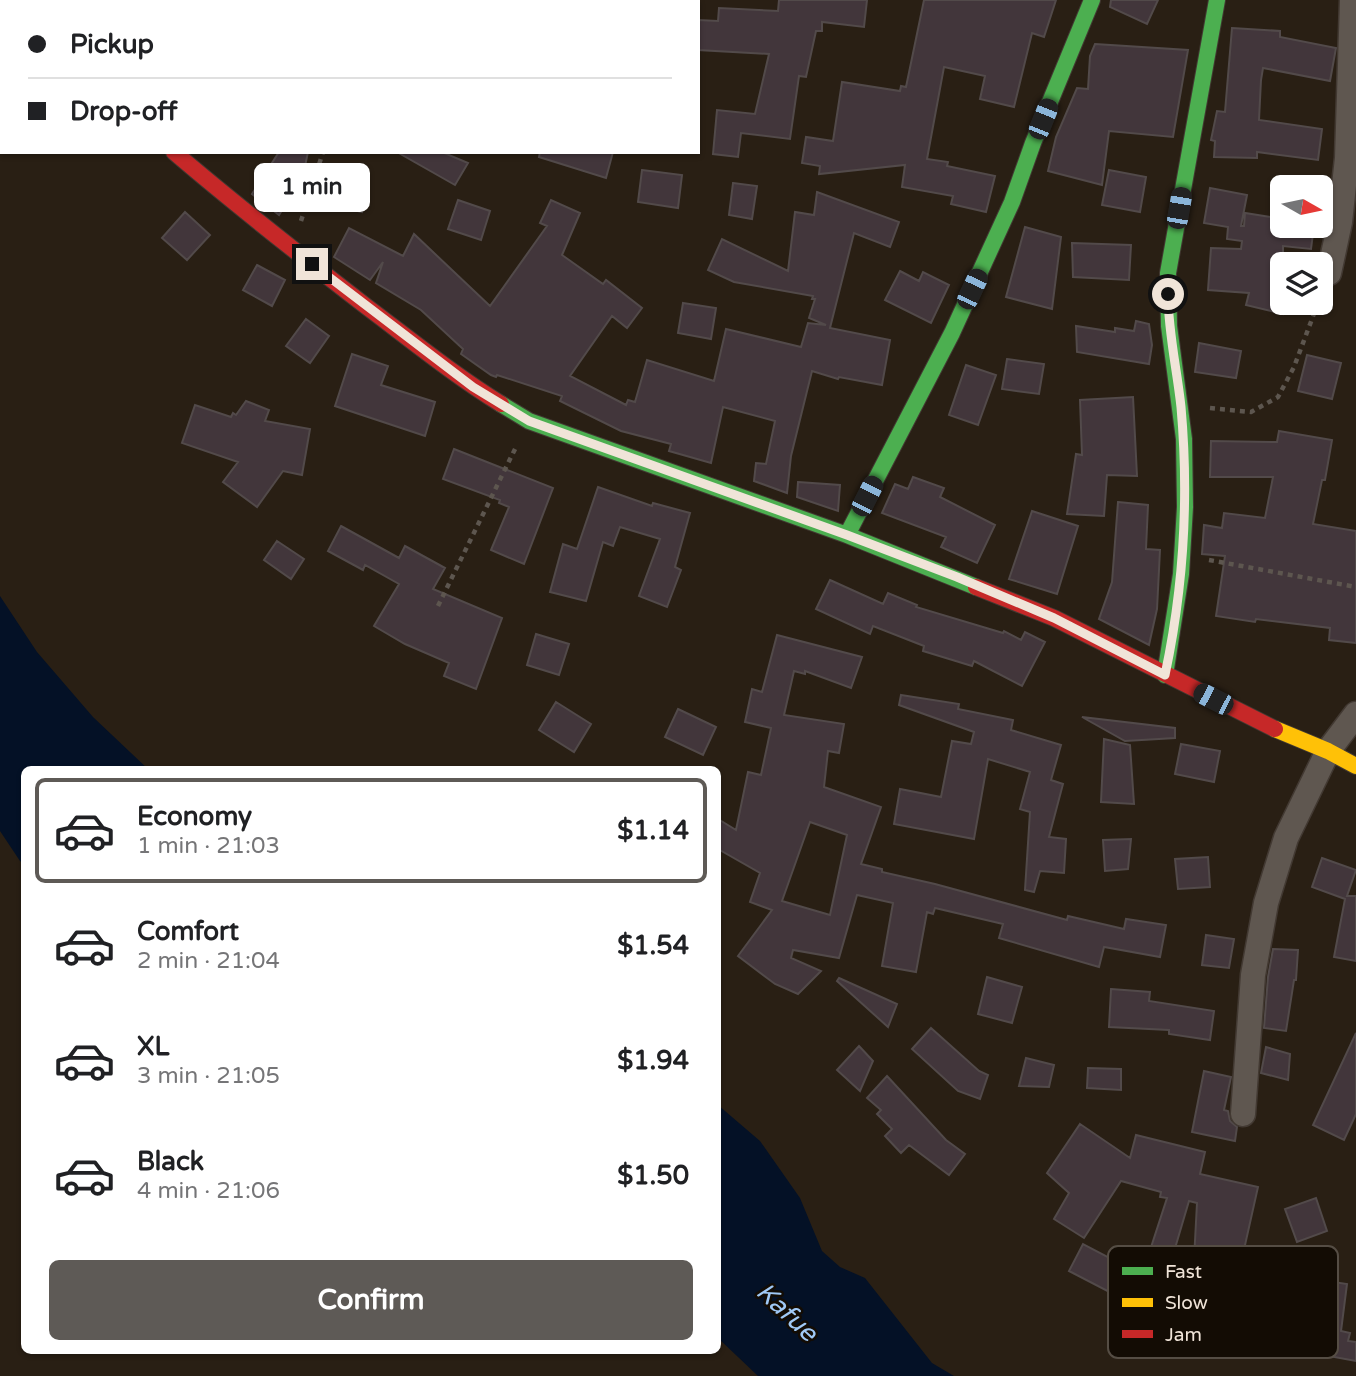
<!DOCTYPE html>
<html lang="en">
<head>
<meta charset="utf-8">
<style>
	:root { --surface:#fff; --page:#f6f6f6; --text:#202124; --muted:#757577; --line:#e0e0e0; --accent:#5e5a56 }
	body { margin:0; font-family:"Varela Round",sans-serif; background:var(--page); color:var(--text); height:100vh; display:flex; flex-direction:column; font-size:26px; white-space:nowrap }
	* { box-sizing:border-box; margin:0 }
	p { font-size:23px; color:var(--muted) }
	.icon { flex:none; width:38px; height:38px; fill:none; stroke:currentColor; stroke-width:2; stroke-linecap:round; stroke-linejoin:round }
	.map { position:relative; flex:1; overflow:hidden }
	.sheet { position:absolute; left:21px; top:766px; width:700px; height:588px; display:flex; flex-direction:column; background:var(--surface); border-radius:10px; box-shadow:0 2px 5px #0004 }
	.sheet>* { flex:none }
	.hud { position:absolute; left:0px; top:0px; width:700px; height:154px; box-shadow:0 2px 5px #0004; display:grid; align-content:center; height:154px; padding:0 28px; background:var(--surface) }
	.needle { width:46px; rotate:99deg }
	.tools { position:absolute; left:1270px; top:175px; display:grid; gap:14px }
	.tools a { display:grid; place-items:center; width:63px; height:63px; border-radius:10px; background:var(--surface); box-shadow:0 2px 5px #0004; font-size:35px }
	.end { position:absolute; width:32px; height:32px; margin:-16px; border:9px solid #f0e4d8; background:#111; box-shadow:0 0 0 4px #111 }
	.from { border-radius:50% }
	.bubble { position:absolute; height:49px; border-radius:10px; background:var(--surface); box-shadow:0 2px 5px #0004; font-size:23px; font-weight:700; line-height:49px; text-align:center }
	.car { position:absolute; width:21px; height:42px; margin:-21px -10px; border-radius:9px; box-shadow:0 0 5px 2px #0007; background:linear-gradient(#222 24%,#8ab4d8 0 40%,#222 0 76%,#8ab4d8 0 86%,#222 0) }
	.hud b { display:flex; align-items:center; gap:24px; height:66px; font-size:26px }
	.hud b+b { border-top:2px solid var(--line) }
	.hud i { width:18px; height:18px; background:var(--text) }
	ul { padding:12px 0 0; list-style:none }
	li { display:flex; align-items:center; gap:21px; height:105px; margin:0 14px 10px; padding:0 14px; border:4px solid transparent; border-radius:10px }
	li div { flex:1 }
	li b { display:block; font-size:26px }
	li em { font-style:normal; font-weight:700 }
	li.active { border-color:var(--accent) }
	li>.icon { width:63px; height:63px; stroke-width:1.5 }
	.primary-button { display:flex; gap:14px; margin-top:auto; padding:14px 28px }
	.primary-button a { flex:1; height:80px; border-radius:10px; background:var(--accent); color:#fff; font-size:28px; font-weight:700; line-height:80px; text-align:center }
	.map>svg:first-child { display:block }
</style>
</head>
<body>
<div class="map">
<svg width="1356" height="1376" viewBox="0 0 1356 1376">
	<rect width="100%" height="100%" fill="#291f14"/>
	<path fill="#041126" d="M0,596L37,652L93,717L149,770H24V864L20,861L0,831Z
		M718,1105L760,1141L800,1198L822,1251L840,1267L865,1278L932,1363L954,1376H758L718,1338Z"/>
	<path fill="#42363b" stroke="#524a4a" stroke-width="2" fill-rule="evenodd" d="M779,0H867L864,27L822,22V31H816L806,77L799,76L790,139L741,133L738,157L713,154L717,110L755,114L769,54L698,50V20L718,21L719,8L778,11Z
		M924,0H1056L1044,37L1032,33L1014,107L980,99L985,76L944,67L927,159L948,162L947,166L995,176L986,212L951,204L953,196L902,187L905,165L819,174L820,166L802,163L806,137L833,141L842,82L900,91L901,86L906,87Z
		M1111,0H1158L1147,24L1110,7Z
		M1232,28L1280,31V37L1336,48L1330,81L1263,68L1261,80L1259,120L1322,129L1318,160L1257,152V158L1214,157L1215,141L1211,140L1217,111L1225,112Z
		M1095,44L1188,50L1173,137L1109,131L1102,185L1048,171L1056,137L1077,88L1088,89L1090,56Z
		M279,152H308L304,171L368,186L362,212L291,196L279,215L252,194Z
		M397,152H442L468,163L455,185Z
		M540,152H613L606,178L539,157Z
		M642,170L682,175L678,208L638,202Z
		M1109,170L1146,177L1140,212L1102,205Z
		M733,183L757,186L752,219L729,215Z
		M1210,188L1247,195L1241,226H1244L1245,213L1283,219V226H1314L1311,249L1283,246V314L1246,305L1249,293L1208,290L1211,248L1241,249L1242,241L1227,239L1228,227L1204,223Z
		M817,192L899,222L890,247L854,233L830,328L890,340L882,385L839,377L838,379L812,371L791,456L787,493L754,481L756,463L766,464L775,421L723,407L711,463L669,451L671,444L621,431L560,401L562,396L497,375L496,377L491,375L461,354L463,349L421,310L376,283L383,262L370,280L334,257L349,228L403,256L414,234L490,306L547,226L540,223L551,200L580,213L562,255L603,284L606,280L642,308L627,328L612,316L570,376L626,405L628,400L635,402L647,360L714,381L726,329L801,347L808,323L826,325L809,318L815,299H812L813,296L734,282L708,270L722,239L788,271L795,212L814,215Z
		M458,200L490,211L481,240L448,229Z
		M185,212L210,235L187,260L162,238Z
		M1025,227L1061,237L1052,309L1006,297Z
		M1072,243L1131,245L1129,280L1073,277Z
		M257,265L285,280L272,306L243,290Z
		M900,271L919,281L923,272L949,285L931,323L885,300Z
		M683,303L716,308L711,339L678,333Z
		M306,319L329,336L310,363L286,346Z
		M1136,321L1149,324L1152,345L1149,364L1077,352L1076,326L1115,332V328L1134,331Z
		M1199,343L1241,351L1236,378L1195,372Z
		M352,354L388,366L381,385L435,402L425,436L335,406Z
		M1307,355L1341,363L1332,399L1298,391Z
		M1007,359L1044,364L1039,394L1002,389Z
		M966,365L996,375L978,425L949,415Z
		M1133,397L1137,476L1107,475L1104,516L1067,514L1076,454L1082,455L1080,400Z
		M246,401L269,410L265,421L310,429L302,475L283,471L257,507L223,482L238,462L182,443L195,405L231,417L233,413L236,415Z
		M1279,431L1332,440L1325,480H1322L1313,524L1356,531V643L1329,640L1330,628L1256,619L1255,622L1216,616L1225,556L1202,554L1204,525L1222,528L1224,513L1265,518L1273,477H1210L1211,441L1277,442Z
		M454,449L553,488L524,564L491,550L509,507L499,503L500,500L443,479Z
		M913,477L944,488L940,497L995,525L977,563L941,547L946,537L882,513L895,484L908,489Z
		M798,482L840,485L838,511L797,497Z
		M598,487L652,506L653,503L690,513L675,567L681,570L667,607L639,596L660,539L620,527L613,546L603,542L586,601L550,592L563,544L577,549Z
		M1118,502L1148,505L1146,549L1160,550L1157,609L1149,645L1099,619L1112,582Z
		M1032,511L1078,526L1057,594L1009,579Z
		M341,526L399,558L405,546L445,568L433,589L502,618L476,689L444,676L449,663L405,644L374,626L399,584L365,565L363,570L328,551Z
		M277,541L304,559L291,579L264,560Z
		M830,580L883,604L888,593L917,605L916,607L1003,633L1004,631L1021,640L1025,632L1045,642L1022,686L974,661L972,666L923,651L924,646L873,626L870,634L816,609Z
		M536,634L569,644L559,675L527,665Z
		M777,635L862,657L851,688L805,671V674L794,671L784,715L844,724L839,753L828,751L824,787L881,807L861,864L882,869V872L935,884L1067,920L1068,916L1124,929L1126,919L1166,925L1160,957L1104,947L1099,967L999,938L1003,924L935,908L933,914L927,912L916,972L882,966L893,903L857,895L839,958L793,950L791,958L821,971L798,994L775,984L738,956L772,910L750,902L760,873L718,849V819L736,830L748,772L761,775L771,728L745,722L752,689L762,692ZM810,822L847,835L830,915L782,901Z
		M901,695L959,704L958,709L1013,720L1011,730L1061,745L1051,780L1063,784L1049,837L1066,839L1064,873L1040,871L1034,892L1025,890L1030,812L1020,809L1030,772L988,759L974,839L894,824L900,789L941,797L952,741L971,744L974,732L899,705Z
		M556,702L591,724L574,752L539,730Z
		M678,709L716,727L703,755L665,737Z
		M1082,717L1175,728V738L1125,741Z
		M1104,739L1130,745L1134,804L1101,802Z
		M1181,744L1220,751L1214,782L1175,774Z
		M1131,839L1128,869L1105,871L1103,840Z
		M1208,857L1210,887L1178,889L1175,859Z
		M1322,858L1356,870L1347,896H1356V961L1334,957L1345,899L1312,887Z
		M1206,935L1234,939L1229,968L1202,965Z
		M1273,949L1298,950L1296,980H1294L1286,1031L1264,1028L1268,977Z
		M987,977L1022,987L1012,1023L978,1014Z
		M839,978L897,1004L888,1027L837,981Z
		M1111,989L1150,992L1149,1001L1214,1011L1210,1040L1169,1034V1030L1109,1027Z
		M931,1028L979,1071L988,1075L980,1099L958,1091L912,1049Z
		M1356,1033V1114L1344,1140L1313,1125Z
		M859,1046L873,1061L860,1091L837,1070Z
		M1266,1047L1290,1054L1288,1080L1261,1073Z
		M1026,1058L1054,1065L1049,1087L1019,1086Z
		M1088,1068L1121,1069V1090L1087,1088Z
		M1204,1071L1231,1077L1224,1110L1228,1111L1230,1121L1237,1127L1235,1141L1192,1132Z
		M887,1076L946,1140L965,1154L949,1175L909,1145L901,1153L885,1136L892,1129L877,1114L881,1110L867,1098Z
		M1080,1124L1130,1158L1136,1135L1205,1152L1200,1174L1258,1187L1241,1263L1194,1260L1197,1203L1189,1201L1152,1326L1122,1317L1127,1301L1069,1271L1083,1244L1142,1275L1167,1198L1160,1197L1161,1192L1121,1181L1084,1238L1054,1219L1069,1193L1047,1173Z
		M1316,1198L1327,1231L1297,1242L1285,1209Z
		M1265,1261L1296,1269L1294,1276L1347,1284L1341,1331L1350,1333L1348,1341L1356,1342V1361L1318,1354L1320,1347L1220,1326L1219,1338L1189,1336L1190,1320L1172,1316L1174,1305L1253,1309Z"/>
	<g fill="none" stroke-linecap="round" stroke-linejoin="round">
		<defs>
			<path id="street" d="M1329,273L1340,222L1347,158L1352,1
				M1243,1114L1253,975L1266,903L1286,838L1328,751L1356,714"/>
			<path id="fast" d="M501,404L529,421L847,535L976,587
				M847,535L952,333L1012,202L1033,143L1092,0
				M1165,675L1181,574L1185,507L1184,439L1169,326L1168,273L1217,0"/>
			<path id="slow" d="M1275,729L1328,751L1356,766"/>
			<path id="jam" d="M7,0L9,2
				M174,152C237,206 301,256 367,307C411,340 454,375 501,404
				M976,587L1054,618L1275,729"/>
		</defs>
		<use href="#street" stroke="#423932" stroke-width="27"/>
		<use href="#fast" stroke="#423932" stroke-width="18"/>
		<use href="#slow" stroke="#423932" stroke-width="18"/>
		<use href="#jam" stroke="#423932" stroke-width="18"/>
		<path stroke="#5d564f" stroke-width="4.5" stroke-dasharray="5 5" stroke-linecap="butt" d="M374,2V0
			M301,221L323,152
			M1210,408L1251,412L1278,397L1294,367L1318,303
			M1209,560L1356,587
			M438,606L516,447"/>
		<use href="#street" stroke="#5f5750" stroke-width="24"/>
		<use href="#fast" stroke="#4caf50" stroke-width="16"/>
		<use href="#slow" stroke="#ffc107" stroke-width="16"/>
		<use href="#jam" stroke="#c62828" stroke-width="16"/>
	</g>
	<g fill="none" stroke-linecap="round" stroke-linejoin="round">
		<path stroke="#f0e4d8" stroke-width="9" d="M312,264L473,387L529,421L847,535L957,577L1054,618L1165,675C1184,586 1189,497 1181,407C1177,369 1168,332 1168,294"/>
	</g>
	<g text-anchor="middle" dominant-baseline="central" stroke-width="5" stroke-linejoin="round" paint-order="stroke">
		<g font-size="26" font-style="italic" fill="#a0c9f6" stroke="#130c04">
			<text transform="translate(787 1312) rotate(43)">Kafue</text>
		</g>
	</g>
	<rect x="1108" y="1246" width="230" height="112" rx="10" fill="#130c04" stroke="#554d44" stroke-width="2"/>
	<rect x="1122" y="1267" width="31" height="8" fill="#4caf50"/>
	<rect x="1122" y="1298" width="31" height="9" fill="#ffc107"/>
	<rect x="1122" y="1330" width="31" height="8" fill="#c62828"/>
	<g font-size="19" fill="#f0e4d8">
		<text x="1165" y="1278">Fast</text>
		<text x="1165" y="1309">Slow</text>
		<text x="1165" y="1341">Jam</text>
	</g>
</svg>
<div class="tools">
<a><svg class="needle" viewBox="-14 -14 28 28"><path d="M0-13l5 13h-10z" fill="#e53935"/><path d="M0 13l5-13h-10z" fill="#757577"/></svg></a>
<a><svg class="icon" aria-label="layers" viewBox="0 0 24 24"><path d="M12 4l9 5-9 5-9-5zM3 14l9 5 9-5"/></svg></a>
</div>
<i class="end from" style="left:1168px;top:294px"></i>
<i class="end" style="left:312px;top:264px"></i>
<div class="bubble" style="left:254px;top:163px;width:116px">1 min</div>
<i class="car" style="left:1043px;top:119px;rotate:22deg"></i>
<i class="car" style="left:1179px;top:208px;rotate:10deg"></i>
<i class="car" style="left:972px;top:289px;rotate:25deg"></i>
<i class="car" style="left:867px;top:496px;rotate:27deg"></i>
<i class="car" style="left:1213px;top:699px;rotate:297deg"></i>
<div class="hud">
<b><i class="from"></i>Pickup</b>
<b><i></i>Drop-off</b>
</div>
<section class="sheet">
<ul>
<li class="active"><svg class="icon" aria-label="car" viewBox="0 0 24 24"><path d="M5 17H2v-5l4-1 3-4h7l3 4 3 1v5h-3M9 17h6M6 11h13"/><circle cx="7" cy="17" r="2"/><circle cx="17" cy="17" r="2"/></svg><div><b>Economy</b><p>1 min · 21:03</p></div><em>$1.14</em></li>
<li><svg class="icon" aria-label="car" viewBox="0 0 24 24"><path d="M5 17H2v-5l4-1 3-4h7l3 4 3 1v5h-3M9 17h6M6 11h13"/><circle cx="7" cy="17" r="2"/><circle cx="17" cy="17" r="2"/></svg><div><b>Comfort</b><p>2 min · 21:04</p></div><em>$1.54</em></li>
<li><svg class="icon" aria-label="car" viewBox="0 0 24 24"><path d="M5 17H2v-5l4-1 3-4h7l3 4 3 1v5h-3M9 17h6M6 11h13"/><circle cx="7" cy="17" r="2"/><circle cx="17" cy="17" r="2"/></svg><div><b>XL</b><p>3 min · 21:05</p></div><em>$1.94</em></li>
<li><svg class="icon" aria-label="car" viewBox="0 0 24 24"><path d="M5 17H2v-5l4-1 3-4h7l3 4 3 1v5h-3M9 17h6M6 11h13"/><circle cx="7" cy="17" r="2"/><circle cx="17" cy="17" r="2"/></svg><div><b>Black</b><p>4 min · 21:06</p></div><em>$1.50</em></li>
</ul>
<div class="primary-button"><a>Confirm</a></div>
</section>
</div>
</body>
</html>
